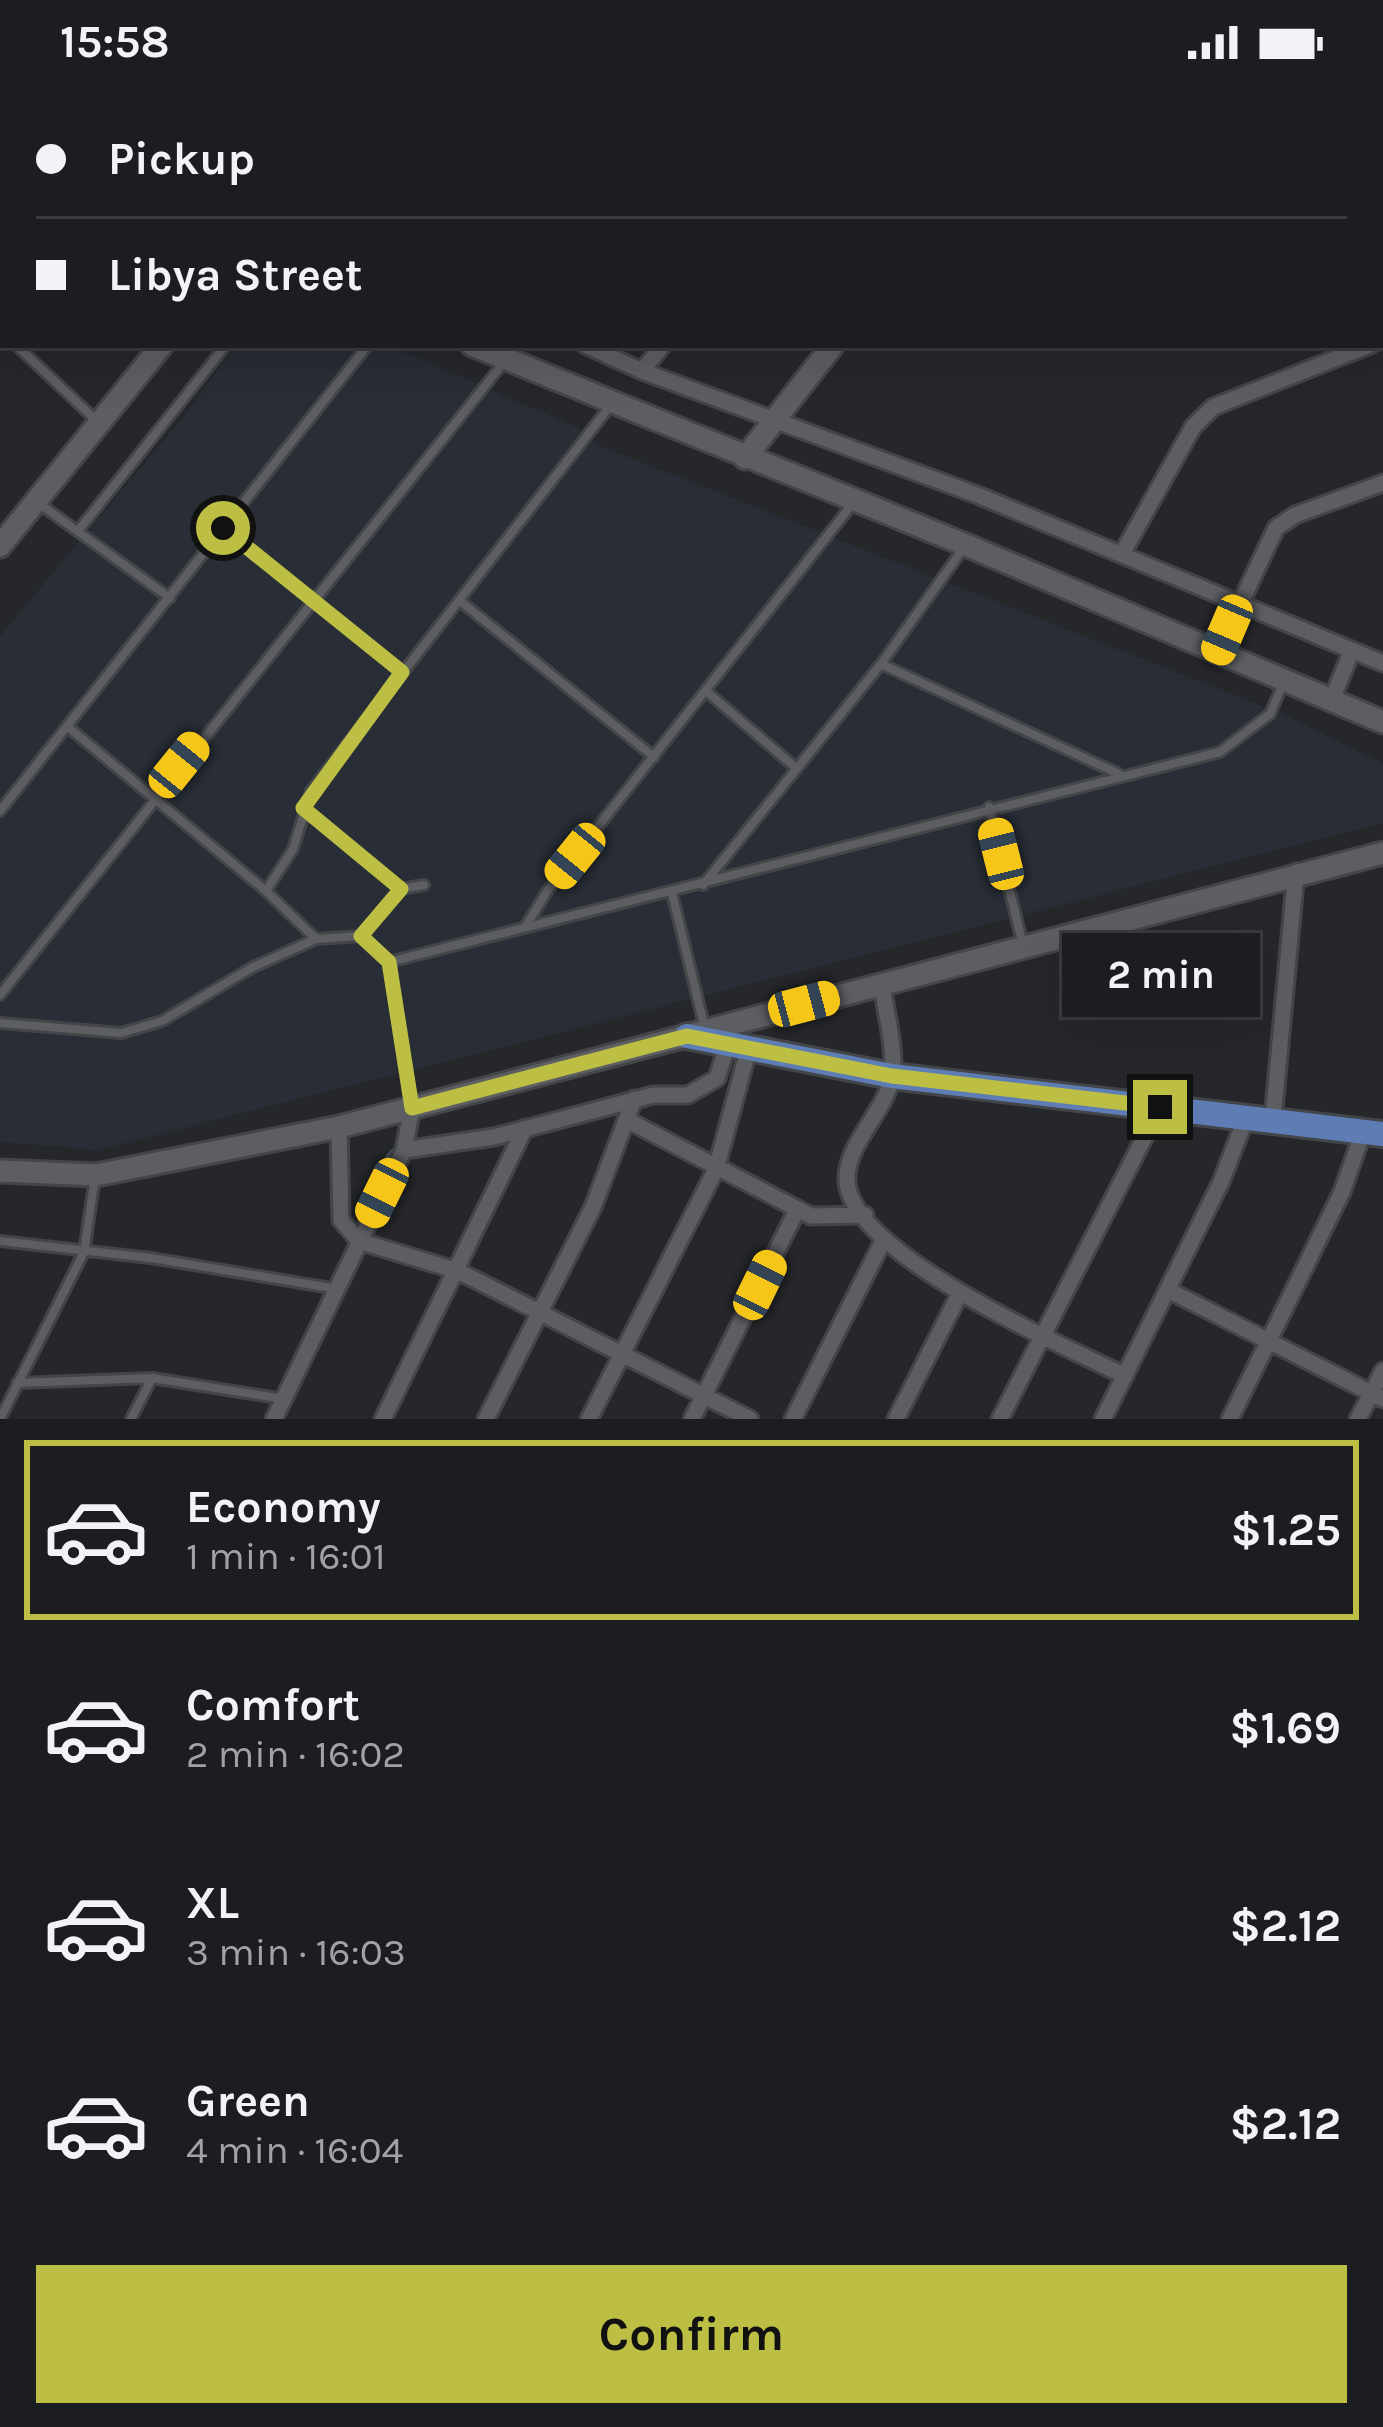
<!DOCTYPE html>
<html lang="en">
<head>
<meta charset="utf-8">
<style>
	:root { --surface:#1c1d20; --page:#252629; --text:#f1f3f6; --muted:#a0a2a5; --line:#3a3b3e; --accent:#bcbf43 }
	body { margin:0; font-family:Karla,sans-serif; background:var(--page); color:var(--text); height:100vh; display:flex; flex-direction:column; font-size:45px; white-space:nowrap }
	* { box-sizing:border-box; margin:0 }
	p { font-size:39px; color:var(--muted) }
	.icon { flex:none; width:66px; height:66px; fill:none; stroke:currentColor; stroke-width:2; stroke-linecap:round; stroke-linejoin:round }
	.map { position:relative; height:1335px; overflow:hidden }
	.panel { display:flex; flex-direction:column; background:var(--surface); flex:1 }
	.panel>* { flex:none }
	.guide { position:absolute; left:0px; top:0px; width:1383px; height:264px; box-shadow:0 12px 48px #0002,0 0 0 3px var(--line); display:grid; align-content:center; height:264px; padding:0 36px; background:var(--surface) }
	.end { position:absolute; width:54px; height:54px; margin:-27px; border:15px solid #bcbf43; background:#111; box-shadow:0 0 0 6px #111 }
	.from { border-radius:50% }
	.bubble { position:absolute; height:84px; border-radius:0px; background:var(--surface); box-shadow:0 12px 48px #0002,0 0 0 3px var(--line); font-size:39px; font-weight:700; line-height:84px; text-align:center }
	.car { position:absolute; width:36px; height:72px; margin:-36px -18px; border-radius:15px; box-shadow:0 0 9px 3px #0007; background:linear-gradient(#f5c518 24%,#345 0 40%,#f5c518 0 76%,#345 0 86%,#f5c518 0) }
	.guide b { display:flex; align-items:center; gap:42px; height:114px; font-size:45px }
	.guide b+b { border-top:3px solid var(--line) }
	.guide i { width:30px; height:30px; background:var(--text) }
	ul { padding:21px 0 0; list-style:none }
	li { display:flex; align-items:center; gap:36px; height:180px; margin:0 24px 18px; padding:0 12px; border:6px solid transparent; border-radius:0px }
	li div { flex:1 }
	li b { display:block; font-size:45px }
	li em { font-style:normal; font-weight:700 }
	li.selected { border-color:var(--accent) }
	li>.icon { width:108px; height:108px; stroke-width:1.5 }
	.button { display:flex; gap:24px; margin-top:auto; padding:24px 36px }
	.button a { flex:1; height:138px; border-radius:0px; background:var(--accent); color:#111; font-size:48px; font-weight:700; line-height:138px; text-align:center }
	.status { display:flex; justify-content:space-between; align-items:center; height:84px; padding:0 60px; background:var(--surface); direction:ltr }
	.status svg { height:33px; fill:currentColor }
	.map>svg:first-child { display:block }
</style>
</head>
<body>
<div class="status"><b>15:58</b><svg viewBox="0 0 49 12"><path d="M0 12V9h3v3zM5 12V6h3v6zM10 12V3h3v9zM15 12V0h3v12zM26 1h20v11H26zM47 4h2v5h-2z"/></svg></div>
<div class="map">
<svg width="1383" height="1335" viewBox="0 0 1383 1335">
	<rect width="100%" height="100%" fill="#25272a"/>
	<path fill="#282d36" d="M236,261H388L579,344L600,362L1283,630L1383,679V739L98,1066L0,1058V552L184,332Z"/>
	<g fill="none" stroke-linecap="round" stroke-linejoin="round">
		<path stroke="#495366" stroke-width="4.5" d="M271,3L273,0
			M357,1144L388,1072L401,1059"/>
		<defs>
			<path id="lane" d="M0,254L3,250
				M16,261L98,338
				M37,418L170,514
				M223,444L402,588
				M78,447L226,261
				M460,517L654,673
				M881,580L1119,690
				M706,607L796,684
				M68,643L266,807L316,855
				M989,723L1023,861
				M303,724L401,805
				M0,727L368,261
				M703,801L881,580L965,462
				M266,807L293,765L311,707L610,322
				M672,809L705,945
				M525,843L548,806L854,418
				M361,852L389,878L411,1023
				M389,878L1220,668L1270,630L1283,600
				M0,911L504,278
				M0,939L121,949L162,937L253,883L316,855L361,852L401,805L424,801
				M0,1157L151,1174L337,1205
				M17,1299L152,1294L284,1315
				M0,1335L84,1168L95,1093
				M131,1335L152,1294"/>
			<path id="street" d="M930,0L933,3
				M1313,0L1315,3
				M573,3L575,0
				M721,3L723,0
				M868,3L871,0
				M1147,3L1149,0
				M1342,3L1345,0
				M1380,120L1383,126
				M1380,257L1383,256
				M585,261L642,287L980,412L1383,579
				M642,287L663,261
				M1122,470L1193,343L1213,323L1370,261
				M1216,571L1276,444L1295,431L1383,399
				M1331,618L1352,566
				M882,899C885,927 896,964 892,991C887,1026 849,1056 847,1092C842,1168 1066,1262 1125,1292
				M1273,1035L1296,788
				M629,1037L811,1132L865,1131
				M339,1043L341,1136L359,1157L458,1187L750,1335
				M404,1066L494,1053L653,1011H688L717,994L727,963
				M1168,1206L1383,1315
				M274,1335L404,1066L412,1024
				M383,1335L525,1044
				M486,1335L593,1123L634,1015
				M589,1335L716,1085L748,967
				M692,1335L797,1126
				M793,1335L884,1155
				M896,1335L960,1209
				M1000,1335L1160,1023
				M1103,1335L1221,1098L1247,1031
				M1230,1335L1342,1108L1363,1048
				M1358,1335L1383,1287"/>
			<path id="secondary" d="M372,3L375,0
				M1036,3L1038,0
				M472,261L966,461L1383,638
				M745,374L833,261
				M0,462L162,261
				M0,1087L96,1091L339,1043L1383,769"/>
			<path id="primary" d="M687,952L892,992L1383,1050"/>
		</defs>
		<use href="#lane" stroke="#434548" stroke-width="14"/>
		<use href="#street" stroke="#434548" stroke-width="21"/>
		<use href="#secondary" stroke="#434548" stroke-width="27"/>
		<use href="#primary" stroke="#434548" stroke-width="30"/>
		<use href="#lane" stroke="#5c5e62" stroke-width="8"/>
		<use href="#street" stroke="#5c5e62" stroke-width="15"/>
		<use href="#secondary" stroke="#5c5e62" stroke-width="21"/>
		<use href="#primary" stroke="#5d7db4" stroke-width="24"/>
	</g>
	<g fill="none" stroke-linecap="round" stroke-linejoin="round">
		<path stroke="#bcbf43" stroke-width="15" d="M223,444L402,588L303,724L401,805L361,852L389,878L412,1024L687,952L892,992L1160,1023"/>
	</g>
</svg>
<i class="end from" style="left:223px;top:444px"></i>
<i class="end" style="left:1160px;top:1023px"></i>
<div class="bubble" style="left:1062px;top:849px;width:198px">2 min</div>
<i class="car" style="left:1227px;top:546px;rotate:203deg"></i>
<i class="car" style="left:179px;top:681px;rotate:39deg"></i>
<i class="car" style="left:1001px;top:770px;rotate:346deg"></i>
<i class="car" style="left:575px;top:772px;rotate:219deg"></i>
<i class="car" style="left:804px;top:920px;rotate:75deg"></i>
<i class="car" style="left:382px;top:1109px;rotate:206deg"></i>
<i class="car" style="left:760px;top:1201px;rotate:26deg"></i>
<div class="guide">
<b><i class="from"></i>Pickup</b>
<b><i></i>Libya Street</b>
</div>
</div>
<section class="panel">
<ul>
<li class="selected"><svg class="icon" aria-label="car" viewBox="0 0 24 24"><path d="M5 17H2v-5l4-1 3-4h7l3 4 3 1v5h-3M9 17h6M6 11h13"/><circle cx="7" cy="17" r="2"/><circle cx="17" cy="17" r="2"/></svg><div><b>Economy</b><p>1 min · 16:01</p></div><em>$1.25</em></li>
<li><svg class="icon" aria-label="car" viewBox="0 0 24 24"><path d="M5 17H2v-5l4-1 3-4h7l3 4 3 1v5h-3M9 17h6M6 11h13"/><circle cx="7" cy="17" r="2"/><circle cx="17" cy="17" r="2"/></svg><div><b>Comfort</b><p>2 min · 16:02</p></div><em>$1.69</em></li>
<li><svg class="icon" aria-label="car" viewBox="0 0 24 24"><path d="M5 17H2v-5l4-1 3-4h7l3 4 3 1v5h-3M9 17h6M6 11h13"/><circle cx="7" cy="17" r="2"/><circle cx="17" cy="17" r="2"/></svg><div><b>XL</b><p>3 min · 16:03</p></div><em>$2.12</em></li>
<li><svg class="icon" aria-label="car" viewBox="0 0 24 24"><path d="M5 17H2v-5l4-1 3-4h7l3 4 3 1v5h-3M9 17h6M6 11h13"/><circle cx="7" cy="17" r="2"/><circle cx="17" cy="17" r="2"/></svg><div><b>Green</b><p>4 min · 16:04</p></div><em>$2.12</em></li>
</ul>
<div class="button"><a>Confirm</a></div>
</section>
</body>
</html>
